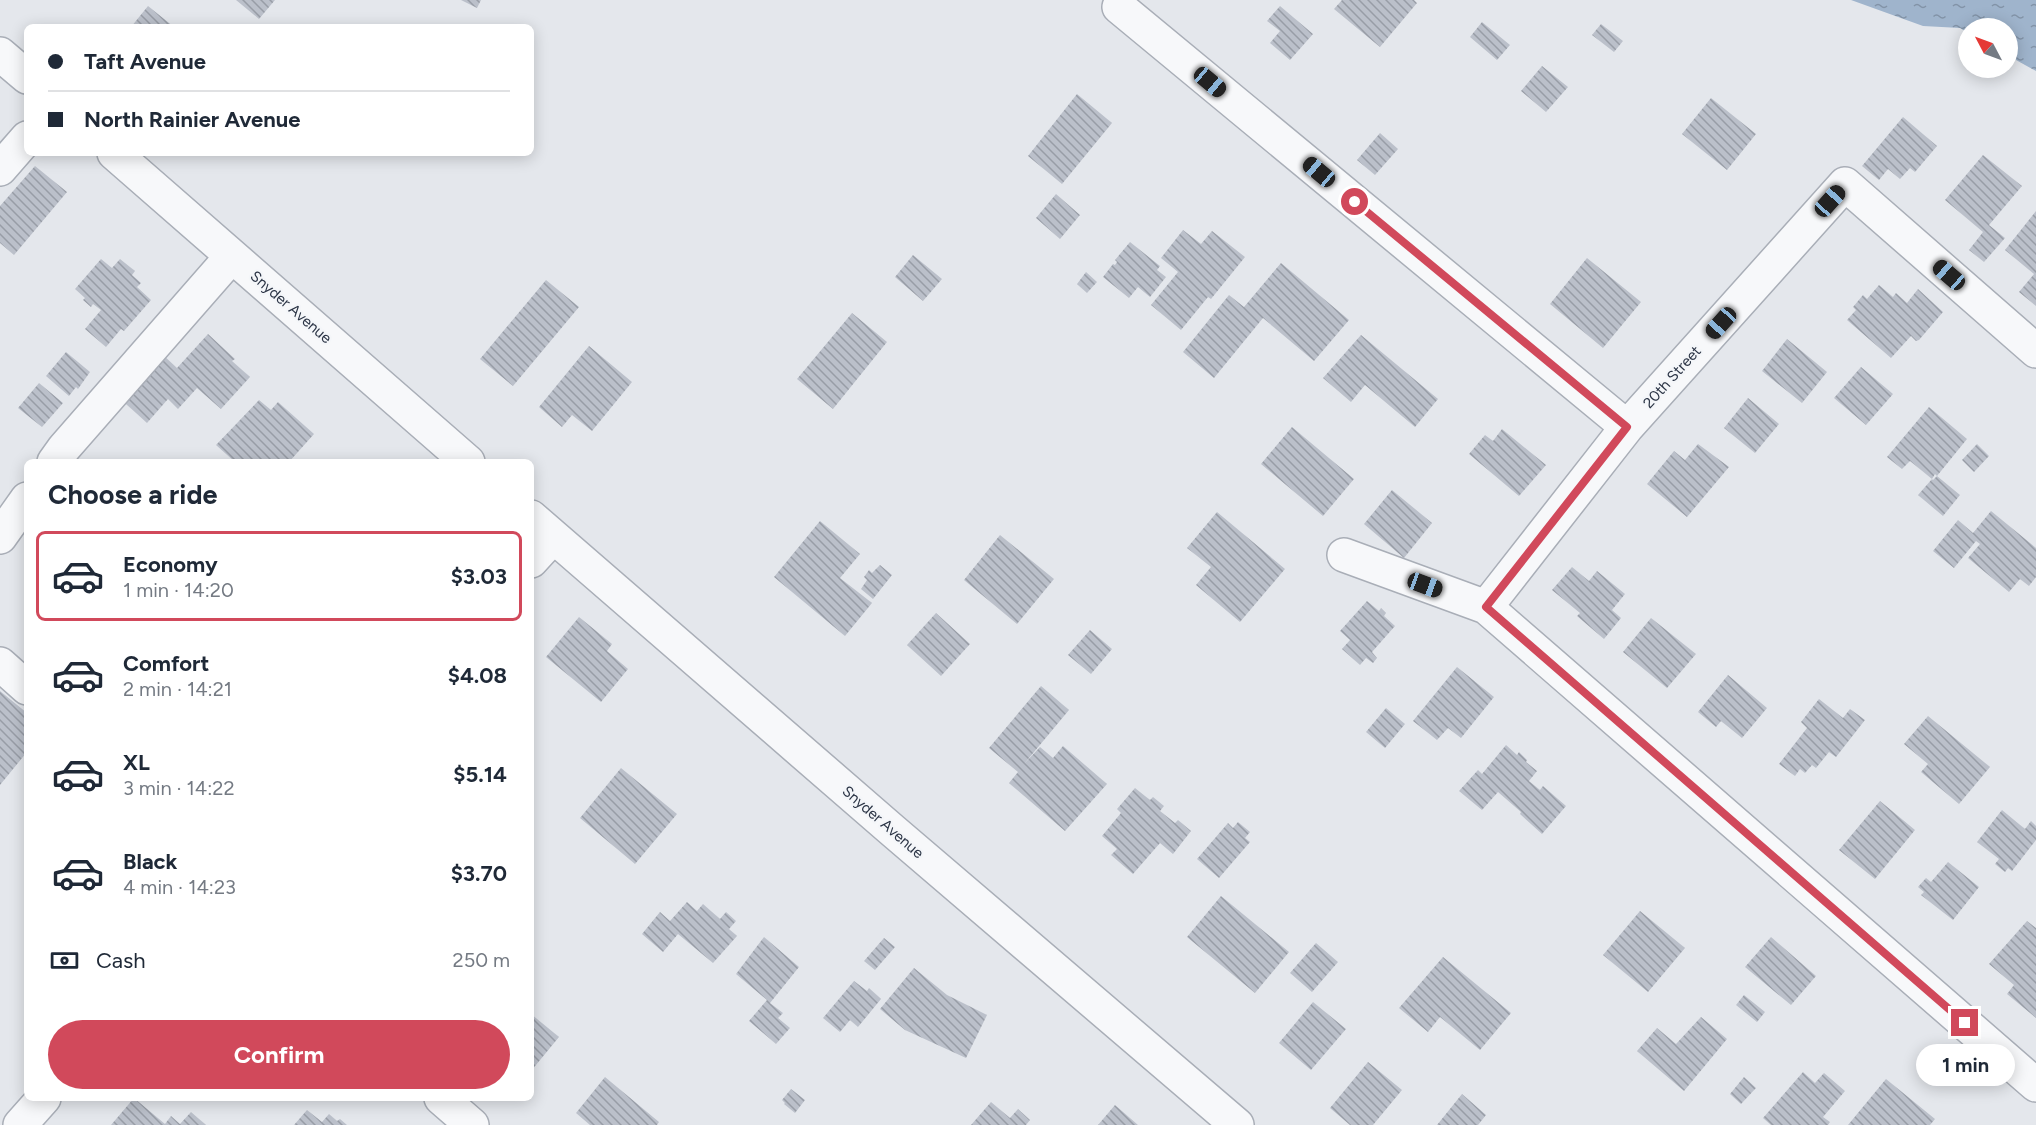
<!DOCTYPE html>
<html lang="en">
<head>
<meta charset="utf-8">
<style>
	:root { --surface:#fff; --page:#f6f6f7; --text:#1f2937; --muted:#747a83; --line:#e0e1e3; --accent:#d1495b }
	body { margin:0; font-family:Figtree,sans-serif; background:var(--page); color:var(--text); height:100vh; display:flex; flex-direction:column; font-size:22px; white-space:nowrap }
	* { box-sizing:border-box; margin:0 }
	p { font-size:20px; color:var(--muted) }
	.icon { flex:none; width:33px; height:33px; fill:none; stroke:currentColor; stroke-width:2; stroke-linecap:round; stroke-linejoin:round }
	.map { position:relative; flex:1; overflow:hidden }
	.drawer { position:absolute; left:24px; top:459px; width:510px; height:642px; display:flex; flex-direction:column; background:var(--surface); border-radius:9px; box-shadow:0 3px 15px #0003 }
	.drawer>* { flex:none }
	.guide { position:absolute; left:24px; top:24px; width:510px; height:132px; border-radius:9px; box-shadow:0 3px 15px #0003; display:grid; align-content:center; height:132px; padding:0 24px; background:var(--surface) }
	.needle { width:39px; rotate:311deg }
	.tools { position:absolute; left:1958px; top:18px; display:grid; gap:12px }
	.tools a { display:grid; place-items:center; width:60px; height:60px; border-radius:50%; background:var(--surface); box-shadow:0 3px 15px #0003; font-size:30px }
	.end { position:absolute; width:27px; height:27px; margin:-14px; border:8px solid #d1495b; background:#fff; box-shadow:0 0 0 3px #fff }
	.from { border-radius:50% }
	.bubble { position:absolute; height:42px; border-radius:21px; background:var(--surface); box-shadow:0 3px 15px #0003; font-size:20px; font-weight:700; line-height:42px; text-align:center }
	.car { position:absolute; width:18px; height:36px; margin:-18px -9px; border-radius:8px; box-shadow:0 0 4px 2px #0007; background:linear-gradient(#222 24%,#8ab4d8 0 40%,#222 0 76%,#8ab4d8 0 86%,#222 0) }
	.guide b { display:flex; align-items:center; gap:21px; height:57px; font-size:22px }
	.guide b+b { border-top:2px solid var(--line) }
	.guide i { width:15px; height:15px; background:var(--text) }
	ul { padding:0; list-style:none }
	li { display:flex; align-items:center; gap:18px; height:90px; margin:0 12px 9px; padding:0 12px; border:3px solid transparent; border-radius:9px }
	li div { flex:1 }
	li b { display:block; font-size:22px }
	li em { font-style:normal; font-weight:700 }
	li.on { border-color:var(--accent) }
	li>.icon { width:54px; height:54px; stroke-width:1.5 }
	h2 { padding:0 24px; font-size:27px; line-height:72px }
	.pay { display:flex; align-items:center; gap:15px; height:66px; padding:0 24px; font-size:22px }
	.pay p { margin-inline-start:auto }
	.primary-button { display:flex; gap:12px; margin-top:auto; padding:12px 24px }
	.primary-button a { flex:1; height:69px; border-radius:36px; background:var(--accent); color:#fff; font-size:24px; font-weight:700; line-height:69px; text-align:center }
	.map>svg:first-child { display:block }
</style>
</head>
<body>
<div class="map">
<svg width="2036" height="1125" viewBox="0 0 2036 1125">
	<defs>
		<pattern id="water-ripples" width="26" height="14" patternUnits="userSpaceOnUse" patternTransform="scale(1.5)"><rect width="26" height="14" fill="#9fb4cc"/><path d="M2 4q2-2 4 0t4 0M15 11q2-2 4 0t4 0" fill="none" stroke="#8293a7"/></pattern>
		<pattern id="building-back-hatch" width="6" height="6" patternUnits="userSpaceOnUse" patternTransform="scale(1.5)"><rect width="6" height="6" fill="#bbc0ca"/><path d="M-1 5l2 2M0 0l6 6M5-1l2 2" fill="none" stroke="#989da6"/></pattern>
	</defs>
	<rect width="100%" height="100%" fill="#e4e7ec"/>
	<path fill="url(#water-ripples)" d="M1851,0H2036V71L2007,55V28H1968V33L1960,28L1923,26Z"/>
	<path fill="url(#building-back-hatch)" d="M236,0H275L259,19Z
		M461,0H481L477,8Z
		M1342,0H1414L1417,3L1380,47L1334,9Z
		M148,6L174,27H131Z
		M1280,6L1313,34L1290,60L1270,43L1280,31L1267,21Z
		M1482,22L1510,45L1497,60L1470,37Z
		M1601,24L1623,41L1614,52L1592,35Z
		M1542,66L1568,87L1546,112L1521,91Z
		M1077,94L1112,123L1062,184L1028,156Z
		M1711,98L1756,134L1727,170L1682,134Z
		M1903,117L1937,146L1915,172L1910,168L1900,179L1888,169L1879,180L1862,166Z
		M1380,133L1398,149L1375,175L1357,160Z
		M1983,155L2022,186L1989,225L2005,238L1984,262L1969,250L1983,232L1945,200Z
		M35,166L67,192L14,255L0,243V206Z
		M1056,194L1080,215L1060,239L1036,218Z
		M2036,211V306L2019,292L2034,274L2005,250Z
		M1183,230L1201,244L1212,231L1245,257L1211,299L1208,297L1181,330L1151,305L1178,272L1161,258Z
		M1130,242L1160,266L1157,270L1166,277L1150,297L1138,287L1129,298L1103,277L1113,264L1115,265L1117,262L1115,260Z
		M913,255L942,279L923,301L895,277Z
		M1587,258L1641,302L1603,348L1550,304Z
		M101,259L112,268L120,259L135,271L132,275L141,283L137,287L151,300L124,331L121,329L106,347L85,329L101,310L93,304L91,307L83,300L85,298L75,289Z
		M1281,263L1349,320L1314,361L1263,318L1214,378L1183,352L1229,295L1244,307Z
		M1086,272L1097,282L1087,293L1077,284Z
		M546,280L579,307L513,386L480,359Z
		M1879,285L1893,297L1896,293L1907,303L1918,289L1943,312L1919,340L1916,341L1911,336L1891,358L1847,320L1856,310L1853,307L1863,295L1867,299Z
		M852,313L887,342L833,409L797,379Z
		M208,334L235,359L232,361L250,377L221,409L197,388L178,409L168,399L147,423L125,403L162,354L177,368Z
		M1361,335L1438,399L1415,427L1365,385L1351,402L1323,378Z
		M1787,339L1827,372L1802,403L1762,371Z
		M589,346L632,382L592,431L572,415L562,427L539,407Z
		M66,352L90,372L78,389L76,387L69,396L46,376Z
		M1861,367L1893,394L1866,425L1834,398Z
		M39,383L63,403L42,427L18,408Z
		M1748,398L1779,424L1755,453L1724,428Z
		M259,400L271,410L278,402L314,434L289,462H235L216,445Z
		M1929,407L1967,439L1937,476L1935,474L1932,479L1910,461L1902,469L1887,457Z
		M1292,427L1354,479L1323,516L1261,464Z
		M1502,429L1546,465L1519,496L1469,454L1485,435L1493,441Z
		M1698,444L1729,467L1687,517L1647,484L1674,451L1685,460Z
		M1977,444L1989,456L1974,472L1962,460Z
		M1937,476L1960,495L1943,516L1918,495L1932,479L1933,480Z
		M1392,490L1432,523L1404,558L1364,524Z
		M1991,511L2036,548V577L2029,586L2020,579L2009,592L1968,558L1980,544L1976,541L1954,568L1933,551L1958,520L1973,533Z
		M1217,512L1285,569L1240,622L1196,585L1211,567L1187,548Z
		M820,521L860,554L840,578L872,603L845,636L774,577Z
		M1000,535L1054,579L1017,624L964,580Z
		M880,565L892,575L873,599L861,589L867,580L864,577L869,570L872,573Z
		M1572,567L1589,581L1597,571L1625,594L1612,610L1621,618L1604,639L1577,616L1580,613L1552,590Z
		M1367,601L1379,611L1381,608L1386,613L1384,616L1395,626L1372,652L1377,658L1373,663L1366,658L1360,665L1342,649L1350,640L1340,631Z
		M936,613L970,644L941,676L907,645Z
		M579,617L612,644L607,651L628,669L601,702L546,657Z
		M1651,618L1696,654L1667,688L1623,652Z
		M1090,630L1112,649L1091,674L1068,655Z
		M1457,667L1494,697L1461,738L1448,728L1437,740L1413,721Z
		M1728,675L1767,708L1742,738L1721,721L1716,727L1698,712Z
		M1041,686L1069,710L1024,764L1040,747L1053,758L1063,746L1107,784L1065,831L1009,783L1018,772L989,748Z
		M0,691L27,713V752L0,785Z
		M1819,699L1843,718L1850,709L1865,720L1836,757L1829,752L1816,768L1812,765L1805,773L1800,769L1795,776L1779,764L1807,728L1801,722Z
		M1386,708L1405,724L1385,748L1366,732Z
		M1928,716L1990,767L1959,804L1921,772L1928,764L1904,744Z
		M1506,745L1517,755L1519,752L1527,760L1526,762L1537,771L1529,781L1540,790L1543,786L1566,806L1542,834L1520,814L1521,812L1498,792L1482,810L1459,791L1478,770L1482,774Z
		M621,768L677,814L635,864L580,818Z
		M1135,788L1150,800L1153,797L1164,806L1160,811L1175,823L1178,820L1191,831L1173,854L1160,843L1133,874L1111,855L1117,849L1102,836L1121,813L1117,809Z
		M1880,801L1915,830L1875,879L1839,850Z
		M2002,810L2025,829L2031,821L2036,826V840L2012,871L2008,868L2005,872L1995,864L1999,859L1977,842Z
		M1238,822L1250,832L1245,838L1250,842L1219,878L1197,859L1228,823L1233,828Z
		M1948,862L1979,887L1953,920L1921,895L1924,892L1918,887L1926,878L1931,882Z
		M1221,896L1289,952L1255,993L1187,937Z
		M687,902L697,911L703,904L720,919L726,912L736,921L729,929L737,936L713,963L678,934L663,952L642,934L660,912L670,921Z
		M1640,911L1685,948L1648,992L1603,955Z
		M2027,921L2036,928V1018L2007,994L2014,985L1989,964Z
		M764,937L799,967L770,1003L783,1013L778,1018L790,1028L776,1044L749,1021L767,1000L736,974Z
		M1771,937L1816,976L1791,1005L1745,967Z
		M884,938L895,947L875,970L864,961Z
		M1316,943L1338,962L1312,992L1290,973Z
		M1443,957L1511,1013L1480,1050L1440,1017L1428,1032L1399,1008Z
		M914,968L947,995L987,1015L966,1058L905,1030L880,1009Z
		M854,981L867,991L869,988L881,999L858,1027L850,1020L840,1032L823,1018Z
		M1744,995L1765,1012L1757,1022L1736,1005Z
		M1313,1002L1346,1029L1311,1070L1279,1043Z
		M531,1014L559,1037L531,1071Z
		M1701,1017L1727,1039L1684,1091L1637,1051L1657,1028L1676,1044Z
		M1368,1062L1402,1090L1373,1125H1350L1330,1108Z
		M1803,1072L1815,1083L1824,1073L1845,1091L1823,1117L1830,1122L1828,1125H1771L1763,1118Z
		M605,1077L659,1122L657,1125H590L576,1113Z
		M1744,1077L1756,1088L1741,1104L1730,1094Z
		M1886,1079L1935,1119L1930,1125H1848Z
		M791,1089L805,1100L795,1113L784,1104L785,1103L782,1100Z
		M1462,1094L1486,1115L1478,1125H1437Z
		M134,1098L165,1124L171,1116L180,1124L191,1112L206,1125H111Z
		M991,1102L1010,1118L1018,1109L1030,1120L1026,1125H971Z
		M1115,1105L1138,1125H1098Z
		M307,1110L322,1122L329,1114L337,1121L340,1119L347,1125H294Z"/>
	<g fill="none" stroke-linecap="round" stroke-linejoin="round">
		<defs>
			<path id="minor" d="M1119,7L1627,427
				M0,54L27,77
				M114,153L468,462
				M0,169L27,138
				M54,462L64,448L232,256
				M531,517L892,830L1237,1125
				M0,537L27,499
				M1344,555L1486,607L2036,1085
				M531,561L553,537
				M1486,607L1627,427L1845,184L2036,351
				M0,664L27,688
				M441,1098L472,1125
				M20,1125L44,1098"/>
		</defs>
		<use href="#minor" stroke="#a9aeb7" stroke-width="36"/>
		<use href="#minor" stroke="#f7f8fa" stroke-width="33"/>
	</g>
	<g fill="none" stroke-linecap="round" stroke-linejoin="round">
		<path stroke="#d1495b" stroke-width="8" d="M1355,202L1627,427L1486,607L1965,1023"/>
	</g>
	<g text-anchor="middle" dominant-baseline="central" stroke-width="4.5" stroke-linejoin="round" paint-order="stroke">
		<g font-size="15" fill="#2b3445" stroke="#f4f6f9">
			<text transform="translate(291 307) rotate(41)">Snyder Avenue</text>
			<text transform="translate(1672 377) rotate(-48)">20th Street</text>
			<text transform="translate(883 822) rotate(41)">Snyder Avenue</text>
		</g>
	</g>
</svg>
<div class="tools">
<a><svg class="needle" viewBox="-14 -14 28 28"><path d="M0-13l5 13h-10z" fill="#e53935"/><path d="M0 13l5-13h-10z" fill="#747a83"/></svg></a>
</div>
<i class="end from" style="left:1355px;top:202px"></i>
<i class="end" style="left:1965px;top:1023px"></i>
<div class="bubble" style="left:1916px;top:1044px;width:99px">1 min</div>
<i class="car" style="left:1210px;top:82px;rotate:130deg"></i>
<i class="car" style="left:1319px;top:172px;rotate:310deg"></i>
<i class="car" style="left:1830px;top:201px;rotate:42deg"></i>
<i class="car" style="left:1949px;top:275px;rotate:311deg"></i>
<i class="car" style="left:1721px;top:323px;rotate:222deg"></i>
<i class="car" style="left:1425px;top:585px;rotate:110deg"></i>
<div class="guide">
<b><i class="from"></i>Taft Avenue</b>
<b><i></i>North Rainier Avenue</b>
</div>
<section class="drawer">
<h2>Choose a ride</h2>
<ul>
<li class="on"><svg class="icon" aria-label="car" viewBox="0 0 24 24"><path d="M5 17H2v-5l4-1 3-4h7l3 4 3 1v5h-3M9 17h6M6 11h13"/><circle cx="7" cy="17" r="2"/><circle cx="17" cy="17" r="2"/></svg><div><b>Economy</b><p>1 min · 14:20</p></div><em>$3.03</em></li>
<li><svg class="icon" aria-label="car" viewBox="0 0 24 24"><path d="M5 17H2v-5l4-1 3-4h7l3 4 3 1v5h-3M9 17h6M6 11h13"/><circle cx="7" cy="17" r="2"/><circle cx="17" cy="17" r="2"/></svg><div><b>Comfort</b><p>2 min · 14:21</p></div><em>$4.08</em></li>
<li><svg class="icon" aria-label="car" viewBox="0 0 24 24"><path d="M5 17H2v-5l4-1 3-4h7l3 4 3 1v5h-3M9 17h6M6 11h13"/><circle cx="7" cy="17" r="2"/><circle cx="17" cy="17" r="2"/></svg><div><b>XL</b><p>3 min · 14:22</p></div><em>$5.14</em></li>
<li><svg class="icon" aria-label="car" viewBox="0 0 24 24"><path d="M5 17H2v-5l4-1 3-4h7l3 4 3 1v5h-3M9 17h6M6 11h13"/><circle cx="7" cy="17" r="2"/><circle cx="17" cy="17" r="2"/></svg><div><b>Black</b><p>4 min · 14:23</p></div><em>$3.70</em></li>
</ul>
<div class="pay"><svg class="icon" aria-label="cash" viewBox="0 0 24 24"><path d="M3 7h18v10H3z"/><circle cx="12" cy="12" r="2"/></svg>Cash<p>250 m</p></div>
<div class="primary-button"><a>Confirm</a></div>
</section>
</div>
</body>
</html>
